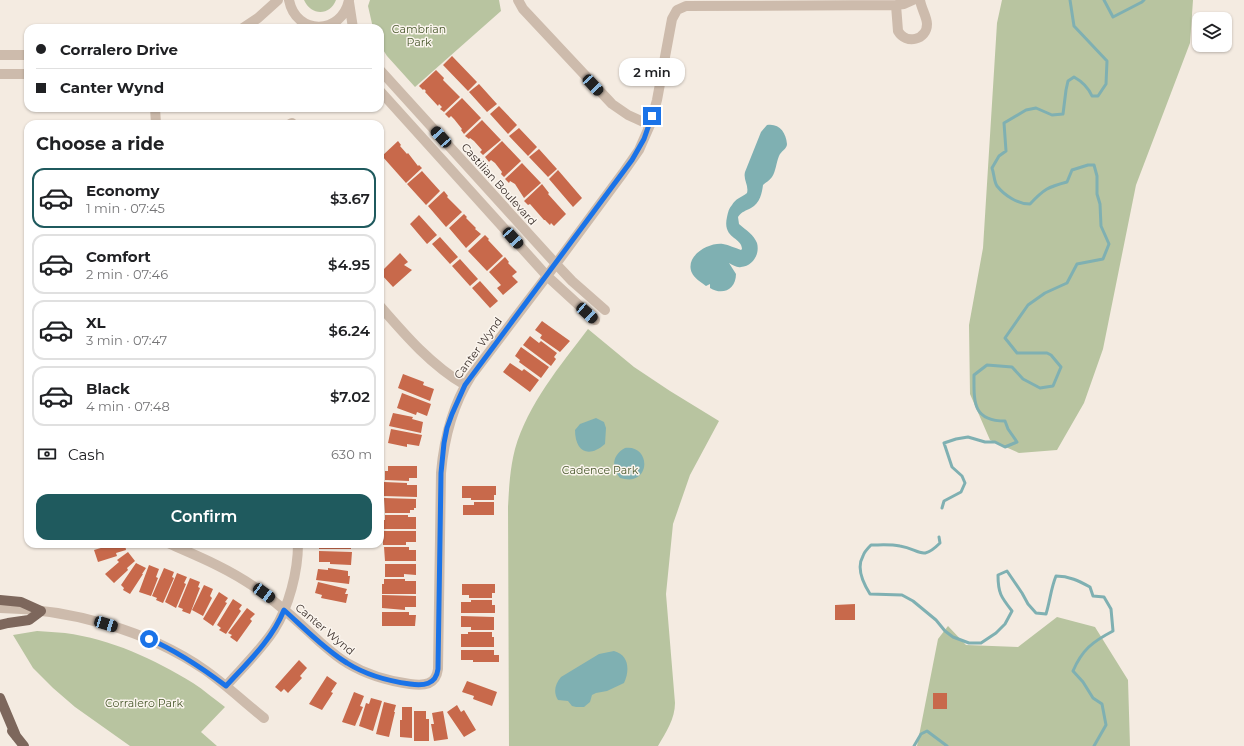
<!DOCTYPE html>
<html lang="en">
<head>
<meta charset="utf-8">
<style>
	:root { --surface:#fff; --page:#f6f6f6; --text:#202124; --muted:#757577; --line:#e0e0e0; --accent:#1f5a5e }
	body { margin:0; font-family:Montserrat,sans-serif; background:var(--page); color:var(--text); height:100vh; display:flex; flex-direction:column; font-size:15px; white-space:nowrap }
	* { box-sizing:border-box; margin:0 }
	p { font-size:13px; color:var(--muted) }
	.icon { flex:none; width:22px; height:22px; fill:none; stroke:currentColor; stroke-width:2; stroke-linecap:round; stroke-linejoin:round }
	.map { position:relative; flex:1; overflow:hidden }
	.sheet { position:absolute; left:24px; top:120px; width:360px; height:428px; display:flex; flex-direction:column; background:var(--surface); border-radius:12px; box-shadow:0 1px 3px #0004 }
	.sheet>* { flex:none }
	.banner { position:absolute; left:24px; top:24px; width:360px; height:88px; border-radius:12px; box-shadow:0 1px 3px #0004; display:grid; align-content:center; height:88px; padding:0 12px; background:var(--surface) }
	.controls { position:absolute; left:1192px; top:12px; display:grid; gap:8px }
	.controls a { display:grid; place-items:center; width:40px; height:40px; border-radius:8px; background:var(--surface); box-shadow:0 1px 3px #0004; font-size:20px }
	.end { position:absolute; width:18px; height:18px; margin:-9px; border:5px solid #1a73e8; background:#fff; box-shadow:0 0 0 2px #fff }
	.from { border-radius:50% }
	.bubble { position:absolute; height:28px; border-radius:12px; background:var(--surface); box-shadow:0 1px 3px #0004; font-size:13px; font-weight:600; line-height:28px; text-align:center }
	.car { position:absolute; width:12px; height:24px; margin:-12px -6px; border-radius:5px; box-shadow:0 0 3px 1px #0007; background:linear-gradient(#222 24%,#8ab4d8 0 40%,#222 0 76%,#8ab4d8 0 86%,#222 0) }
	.banner b { display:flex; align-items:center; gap:14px; height:38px; font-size:15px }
	.banner b+b { border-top:1px solid var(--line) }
	.banner i { width:10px; height:10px; background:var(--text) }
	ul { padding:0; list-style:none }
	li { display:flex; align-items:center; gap:12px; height:60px; margin:0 8px 6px; padding:0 4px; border:2px solid var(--line); border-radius:12px }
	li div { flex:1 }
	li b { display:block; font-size:15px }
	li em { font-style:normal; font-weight:600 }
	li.current { border-color:var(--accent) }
	li>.icon { width:36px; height:36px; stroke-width:1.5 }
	h2 { padding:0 12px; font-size:18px; line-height:48px }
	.pay { display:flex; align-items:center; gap:10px; height:44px; padding:0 12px; font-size:15px }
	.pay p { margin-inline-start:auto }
	.button { display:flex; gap:8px; margin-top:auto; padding:8px 12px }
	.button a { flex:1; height:46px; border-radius:12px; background:var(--accent); color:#fff; font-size:16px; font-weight:600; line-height:46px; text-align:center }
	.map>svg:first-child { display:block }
</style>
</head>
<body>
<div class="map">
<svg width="1244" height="746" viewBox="0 0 1244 746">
	<rect width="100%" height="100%" fill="#f4ebe1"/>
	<path fill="#b8c4a0" d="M304,0H336C330,16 311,16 304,0Z
		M370,0H499L501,11L415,87L387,56L380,45V28H373L368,6Z
		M1002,0H1193L1190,43L1136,185L1103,349L1084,403L1057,450L1019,453L990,440L970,394L969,325L983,248L997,23Z
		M588,329L634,367L670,391L719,421L690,475L673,524L666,594L675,703C675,719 666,732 658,746H509L508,507C509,488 510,468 515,449C528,404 560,366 588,329Z
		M1057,617L1095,627L1128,680L1130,746H917L938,639L948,626L966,645L1018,647Z
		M37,631C47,632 56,632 65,633C111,639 154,659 193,683C204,690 214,699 225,707L201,732L217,746H130L75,707L53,688L33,668L13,635Z"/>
	<path fill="#7fb0b2" d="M767,125C779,123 786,132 787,144C787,149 781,151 779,156C776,163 776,171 772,177C769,181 766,182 763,185C762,193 760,203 751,208C746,211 742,211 738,217L739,224C746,230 754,235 757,243C760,254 753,266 741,267C737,268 733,265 729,263L736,274C736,289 723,296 710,288V284L706,286C701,282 694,278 692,273C684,256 709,242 723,244C729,245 735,248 741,250L742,249C742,237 722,239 727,217C728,212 729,208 732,205C735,199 742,197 747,193C749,185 743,180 745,172L761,132Z
		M596,418L604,422L606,428L605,444C588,459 575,451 575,430L580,424Z
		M625,448C647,445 651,474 633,479C629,480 624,479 620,478C611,468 612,455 625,448Z
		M614,651C629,655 630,670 624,683L607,691L596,693L592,695L590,702L584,707H576L572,706L568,701L558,700C553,692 555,684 561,677L599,654Z"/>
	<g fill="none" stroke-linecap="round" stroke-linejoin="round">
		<path stroke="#7fb0b2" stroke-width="3" d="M1104,0L1113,17L1142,2L1144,0
			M942,508L944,501L961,492L965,483L962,476L952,467L944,443L956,439L968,437L985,442H995L1005,447L1017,442L1008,429L1005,421C972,421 974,401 974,375L987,365L1012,367L1023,379L1040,388L1053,386L1061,367L1051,355L1047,353H1017L1005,338L1028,305L1045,293L1067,283L1077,264L1103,259L1109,244L1101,226L1100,204L1097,194V176L1094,165H1088L1072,170L1067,182C1048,187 1044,189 1030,204C1018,204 1005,196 997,186C994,182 994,173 992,168L999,156L1006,151L1004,123L1026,110L1036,108L1052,115L1063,114L1066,90L1068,81L1074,77C1083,82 1088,87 1092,96H1098L1106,84L1107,61L1074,26L1070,0
			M939,537L940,543C921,562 920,549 900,546C890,544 880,545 871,545C868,548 864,552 863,556C856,568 863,583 870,594L902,595L913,601L936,620L945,631L953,637L969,643H981L996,633L1005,624L1012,611C1001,597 998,593 998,575L1007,571L1022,593L1028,604L1036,613L1046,614C1050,601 1051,588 1056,576C1069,576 1079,581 1090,587L1093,596L1104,597L1111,609L1113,631C1092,642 1082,650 1073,671L1083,682L1093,698L1102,704L1106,725L1094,746
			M914,746L921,734L927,731L947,746"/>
	</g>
	<path fill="#c8694b" d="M452,56L477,82L468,91L443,65Z
		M436,70L444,78L443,80L460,97L444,112L440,109L442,107L439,104L438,106L425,92L426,91L424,89L423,90L419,86Z
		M479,84L497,104L487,112L469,92Z
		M462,98L481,118L464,134L461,130L462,129L454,119L451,116L449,118L445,114Z
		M499,106L517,125L508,134L490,114Z
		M482,120L501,140L483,155L480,152L482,150L474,141L470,138L469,139L465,136Z
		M519,128L537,147L528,156L509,136Z
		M398,141L401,145L400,146L407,154L408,153L418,166L419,165L422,168L406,183L382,156Z
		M502,141L521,161L504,177L501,174L502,172L495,163L491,160L489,162L485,157Z
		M539,149L557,169L548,177L529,157Z
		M522,163L541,183L524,198L515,184L510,181L509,183L505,179Z
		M558,170L582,198L573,207L549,179Z
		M422,171L440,191L426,205L407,184Z
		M542,184L549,193L548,194L566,214L554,226L551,223L550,225L545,220H544L530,204L528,205L524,201Z
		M444,191L448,196L447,197L462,212L446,227L428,206Z
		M464,214L467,217L466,218L476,228L475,229L481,234L466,248L449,228Z
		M419,215L437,235L427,244L410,224Z
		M485,235L489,239L488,240L503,256L487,271L468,251Z
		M440,237L458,257L450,264L432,244Z
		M400,253L408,262L404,265L412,270L393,287L380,273Z
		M505,257L509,262L508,263L517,272L512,276L518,282L503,295L497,288L501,285L489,272Z
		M460,259L478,279L470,286L452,266Z
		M480,281L498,301L490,308L472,288Z
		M542,321L570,341L560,352L540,338L542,335L535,330Z
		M530,336L539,343L541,341L557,353L554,357L556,359L551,366L523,345Z
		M521,347L549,367L541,378L519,362L520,360L515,356Z
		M510,363L522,371L524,369L539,380L530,392L503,372Z
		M403,374L424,382L423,385L434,389L430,401L398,388Z
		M402,393L431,404L427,416L417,412L416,415L397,408Z
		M393,413L413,417L412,419L423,422L421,433L389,426Z
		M391,429L422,435L419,446L407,444V447L388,443Z
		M388,466H417V478H409V481L385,480V471H388Z
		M384,482L407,483V485H417V497L383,496Z
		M462,486H496V495H494V500H471V498H462Z
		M384,498L416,499V508H414V510H410V513H385Z
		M474,502H494V515H463V505H474Z
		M385,515H408V517H416V529H383V520H385Z
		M383,531H416V542H406V545H383Z
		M110,544H125L126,550L116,553L117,556L98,562L94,550L111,545Z
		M319,544H351V549H319Z
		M384,547H409V550H416V561H385Z
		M319,551L352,552L351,565L330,564V562H319Z
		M128,552L135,561L127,568L128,570L114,583L105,574L119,562L117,560Z
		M136,563L146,568L142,574H143L130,594L123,590L124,588L121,585Z
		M385,564H416V575L404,574V577H385Z
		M149,565L159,569L156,577L158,578L151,596L139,592Z
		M164,568L174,572L172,577L174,578L163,603L156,600L157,598L152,596Z
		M328,568L348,571V576H350L349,584L316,580L318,569L328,570Z
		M177,573L187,577L184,583L186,584L176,608L165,602Z
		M190,578L200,582L198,587L200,588L190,614L182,611L183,609L178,607Z
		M384,579H405V581H416V594H382V584H384Z
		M318,582L347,589L345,594H348L346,603L321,598L322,595L315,593Z
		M462,584H495V593H492V598H469V595H462Z
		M204,585L213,589L210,596L212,598L203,616L192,610Z
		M219,592L228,598L225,602L227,603L213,626L203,619Z
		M382,595L416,596V607H405V610L382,608Z
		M233,599L242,605L239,609L241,611L226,634L219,630L221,628L217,625Z
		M471,600H492V605H495V613H461V602H471Z
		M855,604V620H835V605Z
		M247,608L255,614L250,619L252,621L237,642L230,637L232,635L228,633Z
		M382,612H409V615H416L415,626H382Z
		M461,616L494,617V630H471V627H461Z
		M468,632H492V637H494V647H461V634H468Z
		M461,650H494V655H499V662H473V660H461Z
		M299,660L307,668L300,676L302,678L288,693L284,689L281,692L275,687Z
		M327,676L337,683L331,692L333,693L322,710L309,704Z
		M467,681L497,692L492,706L473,699L474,696L462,692Z
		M354,692L364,696L360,706L363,707L355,726L342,722Z
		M933,693H947V709H933Z
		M371,698L382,701L373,731L359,726L366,703L369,704Z
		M384,702L396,705L394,712H395L389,737L376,734Z
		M457,705L461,712L464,710L476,730L464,737L447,712Z
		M402,707H412V738L400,737V720H402Z
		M414,711H426V719H429V741H414Z
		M443,711L448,739L434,741L431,724H434L432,713Z"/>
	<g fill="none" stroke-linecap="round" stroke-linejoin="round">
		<path stroke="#cdbbac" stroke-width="10" d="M289,0C296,36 342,35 349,0
			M518,0L523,9L612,104L628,115L650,125
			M349,2L353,28
			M896,5L898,31C906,45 927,40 927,24C927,17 921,8 920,0
			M243,28L258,18L278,0
			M0,55H28
			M380,70L556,264L572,281L605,310
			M0,74H28
			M380,91L547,276L595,320
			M155,108L156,124
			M290,124L292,123
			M380,306C406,336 431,365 465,385
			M170,544C200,557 229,569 256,588C280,604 300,624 321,643C329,650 338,658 347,663C367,675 388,681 410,684C424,686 436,685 438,669L441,473C444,438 452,406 471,376L547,276L623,173L639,150L650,125L657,100L672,19L677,10L686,6L896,5L904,4L913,0
			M0,608C70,609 147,630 205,670C225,684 244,702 264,718
			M226,686C242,668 261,650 274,630C289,607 298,571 298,544"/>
		<path stroke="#7d675c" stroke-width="10" d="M0,600L21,602L41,611
			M0,625L8,623L29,620L41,611
			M0,698L16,736
			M12,731L24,746"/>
	</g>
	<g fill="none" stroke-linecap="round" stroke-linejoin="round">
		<path stroke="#1a73e8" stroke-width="5" d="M149,639C177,651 202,668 226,686C247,663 272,640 284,610C303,627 325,650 347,663C366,675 388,681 410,684C423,686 436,685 438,669L441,473L444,443L447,428L452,414L465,385L632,160L644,139L652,116"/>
	</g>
	<g text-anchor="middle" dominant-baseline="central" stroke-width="3" stroke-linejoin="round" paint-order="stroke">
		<g font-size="11" fill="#4a5a2e" stroke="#fbf5ee">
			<text x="419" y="29">Cambrian<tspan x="419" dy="13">Park</tspan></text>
			<text x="600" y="470">Cadence Park</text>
			<text x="144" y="703">Corralero Park</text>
		</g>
		<g font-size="11" fill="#3b302b" stroke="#fbf5ee">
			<text transform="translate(499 184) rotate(48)">Castilian Boulevard</text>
			<text transform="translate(478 348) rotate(-54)">Canter Wynd</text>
			<text transform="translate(325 629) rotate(40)">Canter Wynd</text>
		</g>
	</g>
</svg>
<div class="controls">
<a><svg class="icon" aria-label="layers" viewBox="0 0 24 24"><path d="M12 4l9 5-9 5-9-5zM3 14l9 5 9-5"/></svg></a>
</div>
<i class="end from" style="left:149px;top:639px"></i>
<i class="end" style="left:652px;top:116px"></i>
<div class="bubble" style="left:619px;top:58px;width:66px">2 min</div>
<i class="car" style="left:593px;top:85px;rotate:137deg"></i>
<i class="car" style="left:441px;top:137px;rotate:318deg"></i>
<i class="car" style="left:513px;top:238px;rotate:138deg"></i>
<i class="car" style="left:587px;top:313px;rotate:132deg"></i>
<i class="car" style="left:264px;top:593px;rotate:126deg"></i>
<i class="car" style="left:106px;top:624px;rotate:107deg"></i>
<div class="banner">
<b><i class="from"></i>Corralero Drive</b>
<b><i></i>Canter Wynd</b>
</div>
<section class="sheet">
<h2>Choose a ride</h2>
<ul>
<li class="current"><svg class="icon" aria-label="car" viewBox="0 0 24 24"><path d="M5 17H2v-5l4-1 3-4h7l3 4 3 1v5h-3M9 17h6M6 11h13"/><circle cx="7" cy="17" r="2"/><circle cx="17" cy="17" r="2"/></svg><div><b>Economy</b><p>1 min · 07:45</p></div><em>$3.67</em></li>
<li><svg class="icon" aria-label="car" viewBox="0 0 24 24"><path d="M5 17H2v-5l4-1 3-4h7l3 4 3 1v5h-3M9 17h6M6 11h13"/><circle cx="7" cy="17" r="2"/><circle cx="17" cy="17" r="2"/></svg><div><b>Comfort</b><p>2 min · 07:46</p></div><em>$4.95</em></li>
<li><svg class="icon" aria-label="car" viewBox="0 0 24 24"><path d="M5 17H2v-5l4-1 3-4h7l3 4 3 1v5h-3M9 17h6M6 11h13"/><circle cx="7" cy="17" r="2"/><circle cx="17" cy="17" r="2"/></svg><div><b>XL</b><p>3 min · 07:47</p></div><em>$6.24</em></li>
<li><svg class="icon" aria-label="car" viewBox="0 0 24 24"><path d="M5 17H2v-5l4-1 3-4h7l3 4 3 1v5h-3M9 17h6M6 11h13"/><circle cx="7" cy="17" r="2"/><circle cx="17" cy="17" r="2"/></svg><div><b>Black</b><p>4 min · 07:48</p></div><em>$7.02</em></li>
</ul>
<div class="pay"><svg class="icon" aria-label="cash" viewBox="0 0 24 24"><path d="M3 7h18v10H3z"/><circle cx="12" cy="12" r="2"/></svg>Cash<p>630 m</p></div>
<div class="button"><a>Confirm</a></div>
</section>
</div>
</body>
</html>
